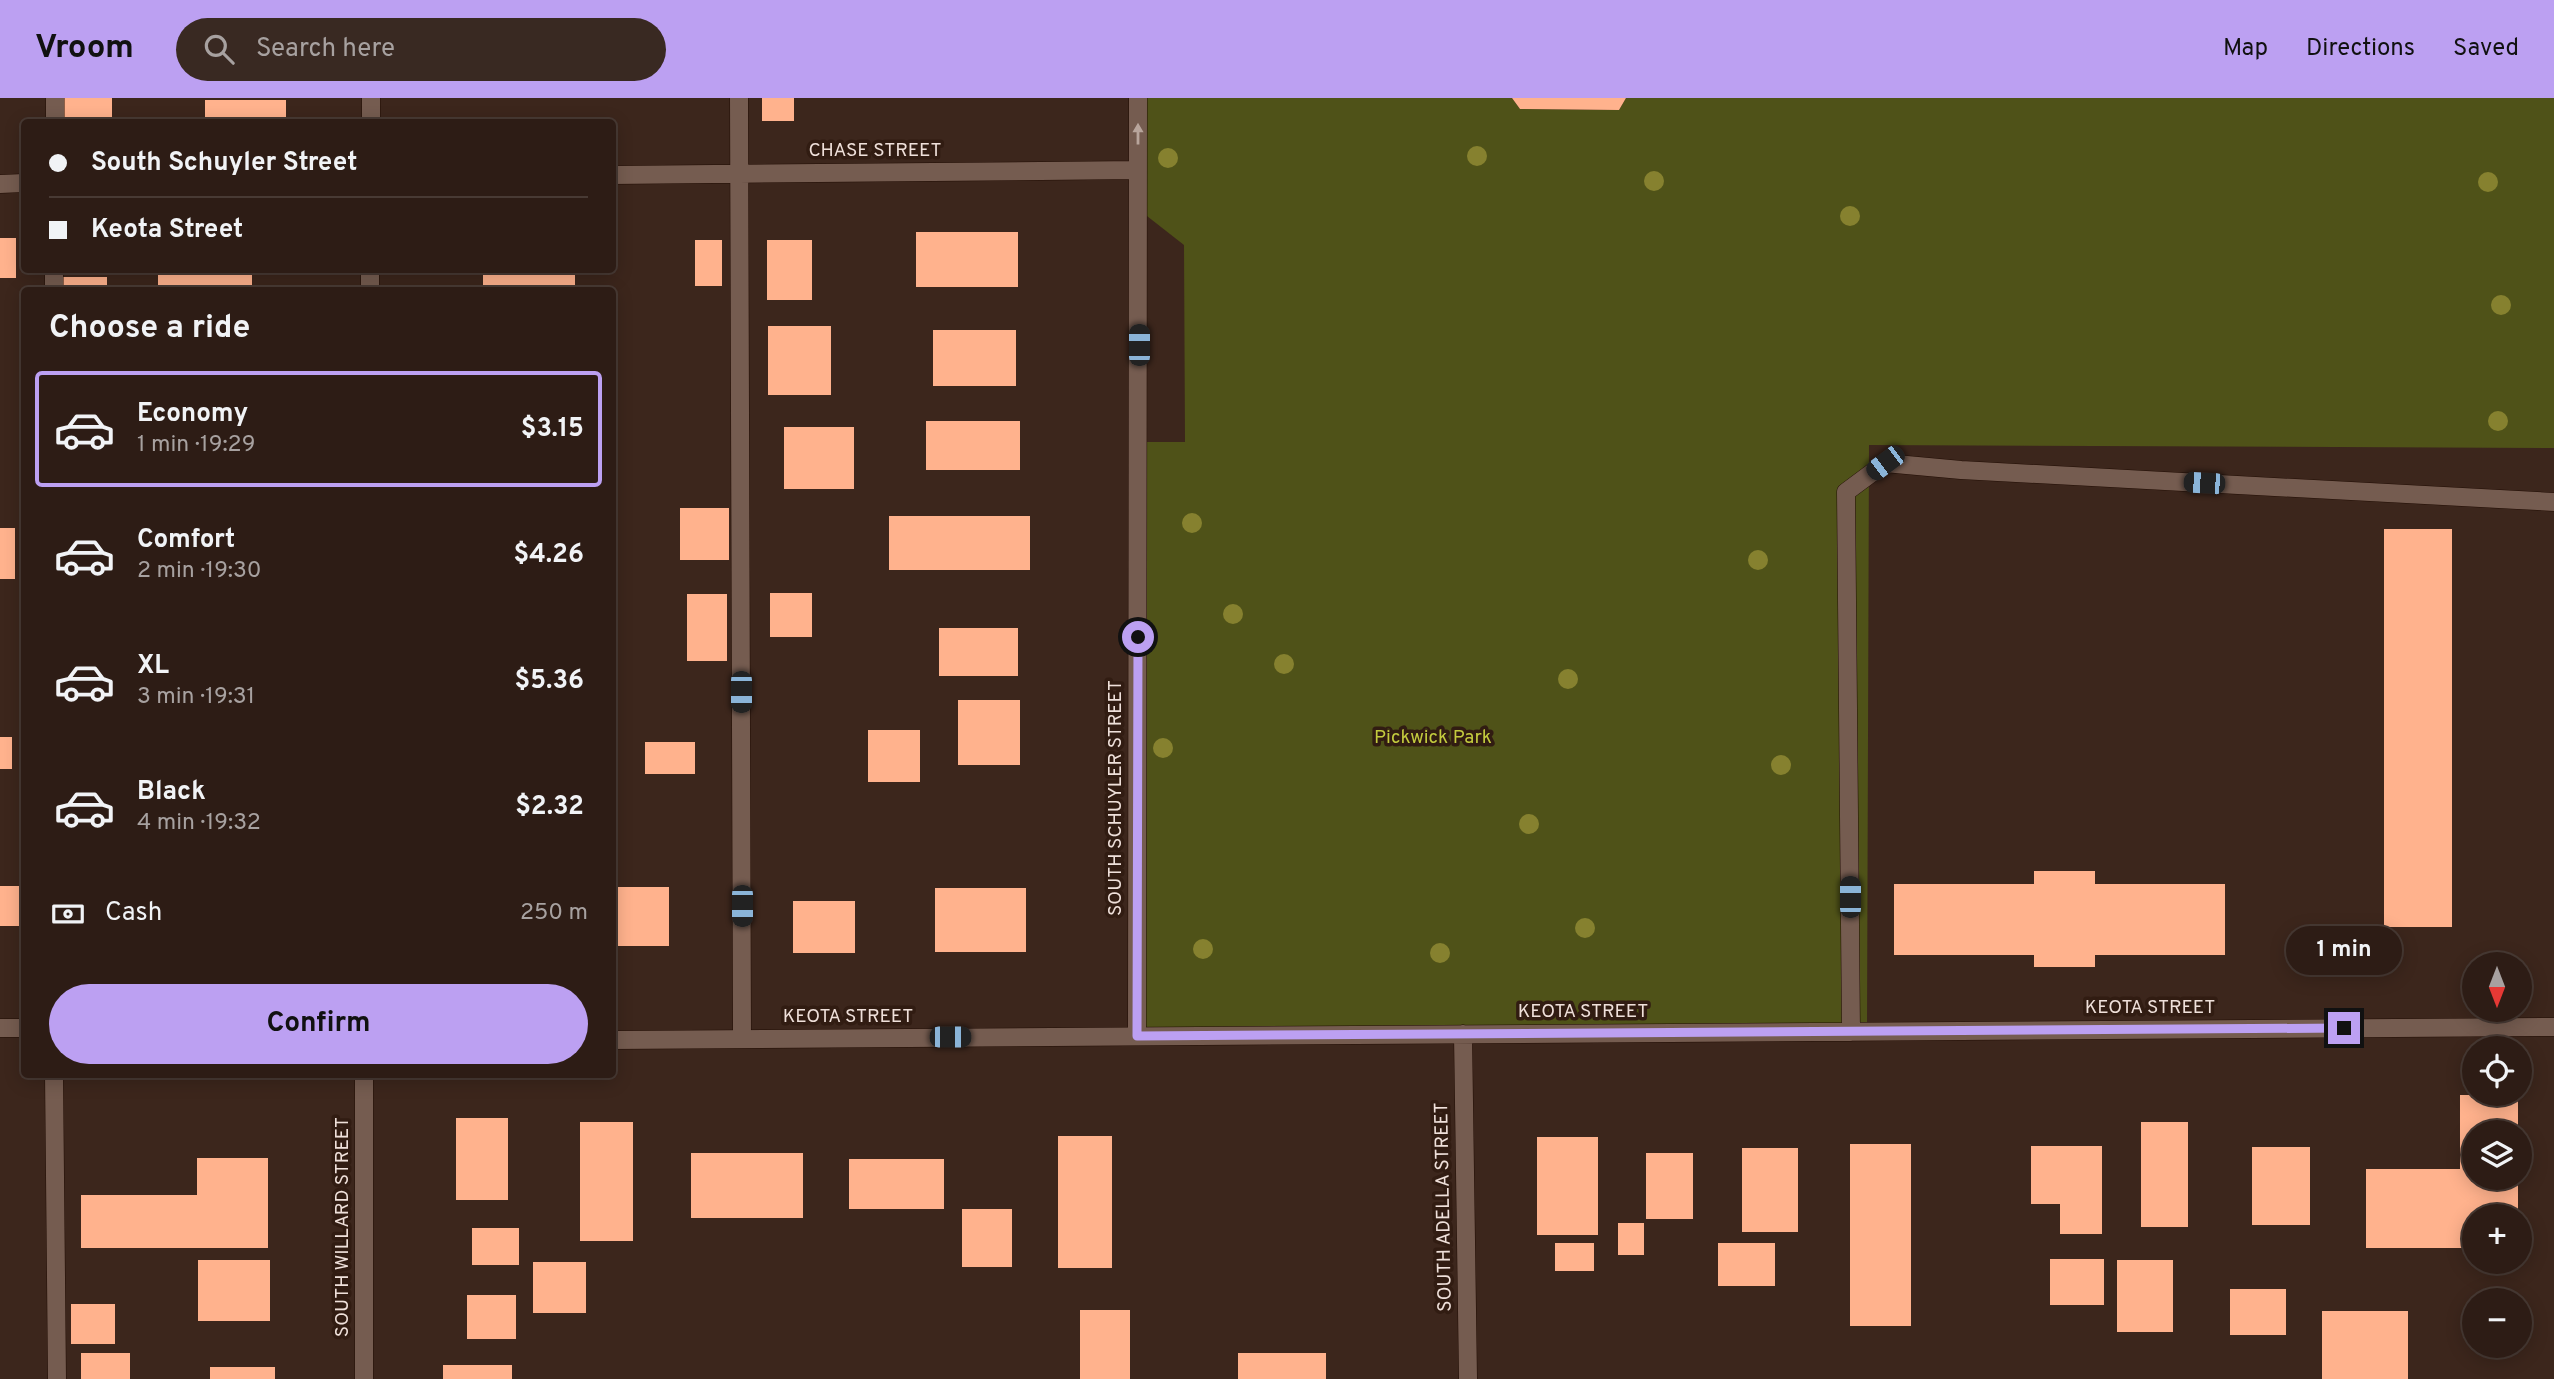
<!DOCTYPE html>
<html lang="en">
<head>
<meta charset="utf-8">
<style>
	:root { --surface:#2d1c15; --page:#392922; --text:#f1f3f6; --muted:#a7a1a0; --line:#483a34; --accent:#bca0f2 }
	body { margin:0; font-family:Overpass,sans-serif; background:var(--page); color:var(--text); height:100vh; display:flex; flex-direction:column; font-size:26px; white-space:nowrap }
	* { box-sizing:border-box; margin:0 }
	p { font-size:23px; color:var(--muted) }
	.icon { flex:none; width:38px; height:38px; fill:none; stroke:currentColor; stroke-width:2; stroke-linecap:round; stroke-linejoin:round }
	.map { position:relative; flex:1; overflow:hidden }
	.drawer { position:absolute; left:21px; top:189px; width:595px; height:791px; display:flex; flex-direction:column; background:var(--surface); border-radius:7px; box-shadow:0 4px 18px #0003,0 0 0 2px var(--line) }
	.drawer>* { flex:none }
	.banner { position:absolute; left:21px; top:21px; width:595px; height:154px; border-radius:7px; box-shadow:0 4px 18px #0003,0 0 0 2px var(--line); display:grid; align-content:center; height:154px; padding:0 28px; background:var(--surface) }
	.needle { width:46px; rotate:180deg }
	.tools { position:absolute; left:2462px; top:854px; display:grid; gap:14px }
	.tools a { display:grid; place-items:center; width:70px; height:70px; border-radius:50%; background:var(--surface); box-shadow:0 4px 18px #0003,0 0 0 2px var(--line); font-size:35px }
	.end { position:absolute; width:32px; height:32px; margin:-16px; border:9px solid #bca0f2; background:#111; box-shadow:0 0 0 4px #111 }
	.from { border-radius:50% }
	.bubble { position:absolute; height:49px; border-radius:24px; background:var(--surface); box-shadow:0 4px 18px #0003,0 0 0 2px var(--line); font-size:23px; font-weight:700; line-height:49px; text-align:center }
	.car { position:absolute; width:21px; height:42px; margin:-21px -10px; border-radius:9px; box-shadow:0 0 5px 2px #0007; background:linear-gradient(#222 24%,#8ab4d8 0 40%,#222 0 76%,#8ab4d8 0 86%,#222 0) }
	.banner b { display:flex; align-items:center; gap:24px; height:66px; font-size:26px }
	.banner b+b { border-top:2px solid var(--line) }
	.banner i { width:18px; height:18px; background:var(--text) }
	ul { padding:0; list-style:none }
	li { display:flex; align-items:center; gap:21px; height:116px; margin:0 14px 10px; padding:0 14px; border:4px solid transparent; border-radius:7px }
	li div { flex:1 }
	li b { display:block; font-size:26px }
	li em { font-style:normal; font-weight:700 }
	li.current { border-color:var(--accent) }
	li>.icon { width:63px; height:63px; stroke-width:1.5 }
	h2 { padding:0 28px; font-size:32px; line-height:84px }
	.pay { display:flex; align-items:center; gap:18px; height:77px; padding:0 28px; font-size:26px }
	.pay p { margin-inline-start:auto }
	.action { display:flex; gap:14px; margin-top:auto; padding:14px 28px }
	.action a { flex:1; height:80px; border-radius:42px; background:var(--accent); color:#111; font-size:28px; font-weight:700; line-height:80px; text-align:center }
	header { display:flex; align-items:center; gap:42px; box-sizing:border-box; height:98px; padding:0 35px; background:var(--accent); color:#111 }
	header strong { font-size:33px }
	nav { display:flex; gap:38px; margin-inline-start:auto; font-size:24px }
	.search { width:490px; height:63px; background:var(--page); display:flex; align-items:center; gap:18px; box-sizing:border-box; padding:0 24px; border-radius:38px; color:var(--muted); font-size:26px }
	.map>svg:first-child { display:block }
</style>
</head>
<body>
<header>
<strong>Vroom</strong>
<div class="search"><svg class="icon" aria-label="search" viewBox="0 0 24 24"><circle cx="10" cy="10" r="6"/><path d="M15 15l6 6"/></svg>Search here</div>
<nav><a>Map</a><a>Directions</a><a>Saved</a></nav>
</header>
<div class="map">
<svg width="2554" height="1281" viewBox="0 0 2554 1281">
	<rect width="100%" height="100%" fill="#3c261c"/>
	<path fill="#4f5218" d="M1138,0H1512L1520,11L1619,12L1626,0H2554V350L1869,347L1867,934L1137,938L1139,344H1185L1184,147L1138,111Z"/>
	<path fill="#ffb28d" d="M64,0H112V24H64Z
		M762,0H794V23H762Z
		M1512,0H1626L1619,12L1520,11Z
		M205,2H286V24H205Z
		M916,134H1018V189H916Z
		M0,140H16V180H0Z
		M695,142H722V188H695Z
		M767,142H812V202H767Z
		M158,172H252V192H158Z
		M483,172H575V192H483Z
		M63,179H107V192H63Z
		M768,228H831V297H768Z
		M933,232H1016V288H933Z
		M926,323H1020V372H926Z
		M784,329H854V391H784Z
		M680,410H729V462H680Z
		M889,418H1030V472H889Z
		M0,430H15V481H0Z
		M2384,431H2452V829H2384Z
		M770,495H812V539H770Z
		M687,496H727V563H687Z
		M939,530H1018V578H939Z
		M958,602H1020V667H958Z
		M868,632H920V684H868Z
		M0,639H12V671H0Z
		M645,644H695V676H645Z
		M2034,773H2095V786H2225V857H2095V869H2034V857H1894V786H2034Z
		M0,788H23V828H0Z
		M612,789H669V848H612Z
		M935,790H1026V854H935Z
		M793,803H855V855H793Z
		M2460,997H2518V1034H2474V1080H2518V1118H2474V1150H2366V1071H2460Z
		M456,1020H508V1102H456Z
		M580,1024H633V1143H580Z
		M2141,1024H2188V1129H2141Z
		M1058,1038H1112V1170H1058Z
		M1537,1039H1598V1137H1537Z
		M1850,1046H1911V1228H1850Z
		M2031,1048H2102V1136H2060V1106H2031Z
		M2252,1049H2310V1127H2252Z
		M1742,1050H1798V1134H1742Z
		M691,1055H803V1120H691Z
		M1646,1055H1693V1121H1646Z
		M197,1060H268V1150H81V1097H197Z
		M849,1061H944V1111H849Z
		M962,1111H1012V1169H962Z
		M1618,1125H1644V1157H1618Z
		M472,1130H519V1167H472Z
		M1555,1145H1594V1173H1555Z
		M1718,1145H1775V1188H1718Z
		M2050,1161H2104V1207H2050Z
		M198,1162H270V1223H198Z
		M2117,1162H2173V1234H2117Z
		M533,1164H586V1215H533Z
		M2230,1191H2286V1237H2230Z
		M467,1197H516V1241H467Z
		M71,1206H115V1246H71Z
		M1080,1212H1130V1281H1080Z
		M2322,1213H2408V1281H2322Z
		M81,1255H130V1281H81Z
		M1238,1255H1326V1281H1238Z
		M443,1267H512V1281H443Z
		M210,1269H275V1281H210Z"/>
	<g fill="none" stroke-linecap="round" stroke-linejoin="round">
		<defs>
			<path id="minor" d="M739,0L742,941
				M55,24V0
				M371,24V0
				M612,77L1138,72
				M0,86L24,85
				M54,192V172
				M370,192V172
				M0,930H24
				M1851,934L1846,394L1885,365L1961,372L2554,404
				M1463,936L1468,1281
				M1137,938L1138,0
				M612,942L2554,929
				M54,976L57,1281
				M364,1281V976"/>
		</defs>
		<use href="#minor" stroke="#220e05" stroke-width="19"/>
		<use href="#minor" stroke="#755c50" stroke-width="18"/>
	</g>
	<g fill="#86812f">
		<circle cx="1477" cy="58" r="10"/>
		<circle cx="1168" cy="60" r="10"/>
		<circle cx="1654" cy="83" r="10"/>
		<circle cx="2488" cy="84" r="10"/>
		<circle cx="1850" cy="118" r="10"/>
		<circle cx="2501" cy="207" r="10"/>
		<circle cx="2498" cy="323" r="10"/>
		<circle cx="1192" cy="425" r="10"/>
		<circle cx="1758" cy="462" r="10"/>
		<circle cx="1233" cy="516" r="10"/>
		<circle cx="1284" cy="566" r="10"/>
		<circle cx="1568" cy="581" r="10"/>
		<circle cx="1163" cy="650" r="10"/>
		<circle cx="1781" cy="667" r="10"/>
		<circle cx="1529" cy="726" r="10"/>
		<circle cx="1585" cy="830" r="10"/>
		<circle cx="1203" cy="851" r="10"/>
		<circle cx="1440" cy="855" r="10"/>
	</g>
	<defs><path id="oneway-solid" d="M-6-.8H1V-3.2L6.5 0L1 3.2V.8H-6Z" transform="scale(1.75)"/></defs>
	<use fill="#b8a59c" href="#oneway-solid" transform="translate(1138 36) rotate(-90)"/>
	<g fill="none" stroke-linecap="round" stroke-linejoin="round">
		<path stroke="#bca0f2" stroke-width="9" d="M1138,539L1137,938L2344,930"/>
	</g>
	<g text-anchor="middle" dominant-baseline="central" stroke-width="7" stroke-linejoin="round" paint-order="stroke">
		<g font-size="19" fill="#efe0da" stroke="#311c12">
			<text x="875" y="53">CHASE STREET</text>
			<text transform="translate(1116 700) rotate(-90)">SOUTH SCHUYLER STREET</text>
			<text x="2150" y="910">KEOTA STREET</text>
			<text x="1583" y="914">KEOTA STREET</text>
			<text x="848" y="919">KEOTA STREET</text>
			<text transform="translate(1444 1109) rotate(-91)">SOUTH ADELLA STREET</text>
			<text transform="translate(343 1129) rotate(-90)">SOUTH WILLARD STREET</text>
		</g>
		<g font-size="19" fill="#c3cb3e" stroke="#311c12">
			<text x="1433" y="640">Pickwick Park</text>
		</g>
	</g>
</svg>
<div class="tools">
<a><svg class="needle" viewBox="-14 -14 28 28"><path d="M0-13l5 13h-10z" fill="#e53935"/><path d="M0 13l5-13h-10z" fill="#a7a1a0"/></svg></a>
<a><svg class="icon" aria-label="locate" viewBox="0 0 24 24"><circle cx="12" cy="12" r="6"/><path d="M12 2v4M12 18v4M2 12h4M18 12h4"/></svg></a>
<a><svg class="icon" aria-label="layers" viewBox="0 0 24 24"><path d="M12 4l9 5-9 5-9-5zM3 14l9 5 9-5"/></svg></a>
<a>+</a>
<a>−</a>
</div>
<i class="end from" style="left:1138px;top:539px"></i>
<i class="end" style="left:2344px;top:930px"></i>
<div class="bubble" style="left:2286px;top:828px;width:116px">1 min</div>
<i class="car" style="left:1139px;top:247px;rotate:0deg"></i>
<i class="car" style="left:1885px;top:365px;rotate:233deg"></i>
<i class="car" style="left:2204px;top:385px;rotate:273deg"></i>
<i class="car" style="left:741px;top:594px;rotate:180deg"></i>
<i class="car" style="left:1850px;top:799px;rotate:0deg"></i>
<i class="car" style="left:742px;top:808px;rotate:180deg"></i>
<i class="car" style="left:950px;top:939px;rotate:90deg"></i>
<div class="banner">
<b><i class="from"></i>South Schuyler Street</b>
<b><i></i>Keota Street</b>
</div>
<section class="drawer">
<h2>Choose a ride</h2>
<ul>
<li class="current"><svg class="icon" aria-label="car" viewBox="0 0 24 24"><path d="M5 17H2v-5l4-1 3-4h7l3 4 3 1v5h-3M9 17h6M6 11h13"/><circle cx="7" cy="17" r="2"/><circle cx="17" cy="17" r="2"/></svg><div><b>Economy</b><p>1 min · 19:29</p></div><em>$3.15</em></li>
<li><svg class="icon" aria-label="car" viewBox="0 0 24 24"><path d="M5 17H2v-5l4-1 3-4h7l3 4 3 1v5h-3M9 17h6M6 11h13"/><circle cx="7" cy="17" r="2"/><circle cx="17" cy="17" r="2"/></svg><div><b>Comfort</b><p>2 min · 19:30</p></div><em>$4.26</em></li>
<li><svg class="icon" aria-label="car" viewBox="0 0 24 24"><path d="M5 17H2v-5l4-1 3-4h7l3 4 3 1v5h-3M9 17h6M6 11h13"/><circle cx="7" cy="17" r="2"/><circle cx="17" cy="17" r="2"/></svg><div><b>XL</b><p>3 min · 19:31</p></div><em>$5.36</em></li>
<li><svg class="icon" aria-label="car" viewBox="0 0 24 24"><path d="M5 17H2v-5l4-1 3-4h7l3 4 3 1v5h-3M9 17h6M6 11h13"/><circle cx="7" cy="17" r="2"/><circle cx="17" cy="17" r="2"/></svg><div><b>Black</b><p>4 min · 19:32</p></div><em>$2.32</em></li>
</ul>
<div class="pay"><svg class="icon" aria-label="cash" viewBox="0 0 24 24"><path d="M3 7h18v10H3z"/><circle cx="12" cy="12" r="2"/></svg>Cash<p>250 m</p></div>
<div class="action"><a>Confirm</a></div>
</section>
</div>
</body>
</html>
